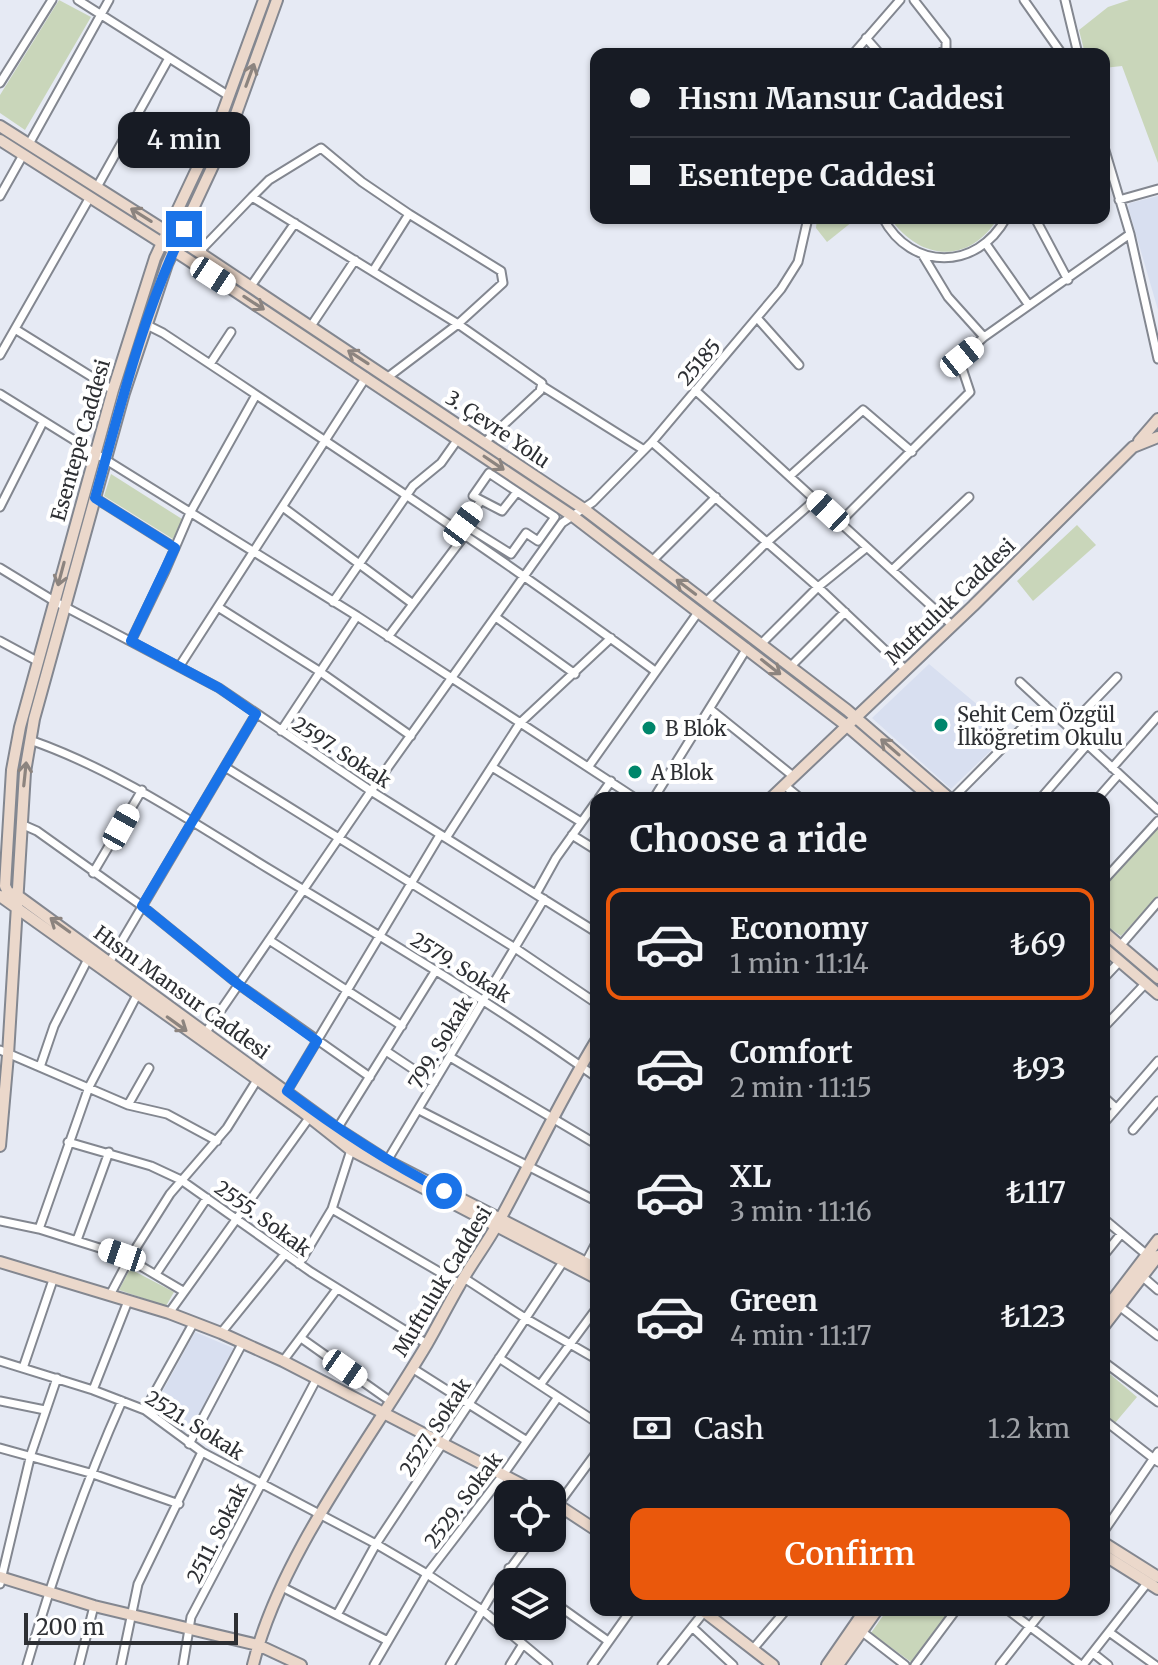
<!DOCTYPE html>
<html lang="en">
<head>
<meta charset="utf-8">
<style>
	:root { --surface:#171b24; --page:#242831; --text:#f1f3f6; --muted:#9ea1a6; --line:#363941; --accent:#ea580c }
	body { margin:0; font-family:Merriweather,serif; background:var(--page); color:var(--text); height:100vh; display:flex; flex-direction:column; font-size:30px; white-space:nowrap }
	* { box-sizing:border-box; margin:0 }
	p { font-size:26px; color:var(--muted) }
	.icon { flex:none; width:44px; height:44px; fill:none; stroke:currentColor; stroke-width:2; stroke-linecap:round; stroke-linejoin:round }
	.map { position:relative; flex:1; overflow:hidden }
	.details { position:absolute; left:590px; top:792px; width:520px; height:824px; display:flex; flex-direction:column; background:var(--surface); border-radius:16px; box-shadow:0 2px 6px #0004 }
	.details>* { flex:none }
	.guide { position:absolute; left:590px; top:48px; width:520px; height:176px; border-radius:16px; box-shadow:0 2px 6px #0004; display:grid; align-content:center; height:176px; padding:0 40px; background:var(--surface) }
	.fabs { position:absolute; left:494px; top:1480px; display:grid; gap:16px }
	.fabs a { display:grid; place-items:center; width:72px; height:72px; border-radius:16px; background:var(--surface); box-shadow:0 2px 6px #0004; font-size:40px }
	.scale { position:absolute; left:24px; bottom:20px; width:214px; box-sizing:border-box; padding-left:8px; border:4px solid #2d2f33; border-top:0; font-size:22px; line-height:28px; white-space:nowrap; color:#2d2f33; -webkit-text-stroke:6px #fff; paint-order:stroke }
	.end { position:absolute; width:36px; height:36px; margin:-18px; border:10px solid #1a73e8; background:#fff; box-shadow:0 0 0 4px #fff }
	.from { border-radius:50% }
	.bubble { position:absolute; height:56px; border-radius:16px; background:var(--surface); box-shadow:0 2px 6px #0004; font-size:26px; font-weight:600; line-height:56px; text-align:center }
	.car { position:absolute; width:24px; height:48px; margin:-24px -12px; border-radius:10px; box-shadow:0 0 6px 2px #0007; background:linear-gradient(#fff 24%,#345 0 40%,#fff 0 76%,#345 0 86%,#fff 0) }
	.guide b { display:flex; align-items:center; gap:28px; height:76px; font-size:30px }
	.guide b+b { border-top:2px solid var(--line) }
	.guide i { width:20px; height:20px; background:var(--text) }
	ul { padding:0; list-style:none }
	li { display:flex; align-items:center; gap:24px; height:112px; margin:0 16px 12px; padding:0 24px; border:4px solid transparent; border-radius:16px }
	li div { flex:1 }
	li b { display:block; font-size:30px }
	li em { font-style:normal; font-weight:600 }
	li.current { border-color:var(--accent) }
	li>.icon { width:72px; height:72px; stroke-width:1.5 }
	h2 { padding:0 40px; font-size:36px; line-height:96px }
	.pay { display:flex; align-items:center; gap:20px; height:88px; padding:0 40px; font-size:30px }
	.pay p { margin-inline-start:auto }
	.button { display:flex; gap:16px; margin-top:auto; padding:16px 40px }
	.button a { flex:1; height:92px; border-radius:16px; background:var(--accent); color:#fff; font-size:32px; font-weight:600; line-height:92px; text-align:center }
	.map>svg:first-child { display:block }
</style>
</head>
<body>
<div class="map">
<svg width="1158" height="1665" viewBox="0 0 1158 1665">
	<rect width="100%" height="100%" fill="#e6eaf4"/>
	<path fill="#d8dff0" d="M1158,196V310L1128,207L1130,203Z
		M929,664L1010,732L951,789L872,718Z
		M195,1332L240,1351L191,1432L154,1407Z"/>
	<path fill="#c9d6ba" d="M59,0L91,17L25,130L0,113V95Z
		M1129,0H1158V163L1122,66L1104,68V54H1085L1079,30L1108,7Z
		M817,218H857L827,242L816,228Z
		M890,218H998C969,265 920,261 890,218Z
		M111,474L182,519L173,539L104,496Z
		M1077,525L1096,545L1033,601L1017,581Z
		M1158,825V896L1121,936L1104,924V884Z
		M130,1269L174,1292L166,1306L119,1290Z
		M1104,1369L1137,1397L1115,1423L1104,1413Z
		M887,1610H950L911,1662L871,1633Z"/>
	<g fill="none" stroke-linecap="round" stroke-linejoin="round">
		<defs>
			<path id="street" d="M78,0L229,96
				M914,0L946,41V49L939,54
				M1024,0L1062,54
				M1065,0L1078,54
				M866,38L880,54
				M853,54L900,0
				M0,83L52,0
				M29,144L109,0
				M1104,147L1130,234L1158,359
				M97,187L169,58
				M0,196L23,155
				M252,197L269,180L321,148L362,182L409,214L373,271
				M1119,200L1158,189
				M883,218C911,271 977,271 1006,218
				M1035,218L1068,280
				M986,244L1028,304
				M199,252L252,197L458,324L542,383L540,391L485,442
				M922,254L948,297L984,337L1130,234
				M251,286L295,223
				M758,319L799,365
				M147,325L163,333C329,443 495,552 655,671
				M311,326L355,260
				M15,329L113,390
				M0,355L90,197
				M210,364L231,332
				M388,377L458,324L503,283L501,271L409,214
				M542,386L644,450
				M695,390L952,625
				M0,394L357,616L635,798
				M652,442L818,587L866,548
				M790,476L863,410L912,452
				M95,498L175,548
				M480,502L463,524L511,554L526,533L538,541L555,517L489,473L473,496L502,511L517,492
				M0,507L43,422
				M284,508L413,604
				M840,522L970,392L962,368V357L984,337
				M652,561L716,497
				M0,568L54,601L219,688L371,791L596,932
				M892,570L969,497
				M333,602L413,486L441,463L458,439
				M706,602L766,543L815,500
				M218,607L319,671L411,736
				M497,618L575,674
				M388,637L465,535
				M0,641L37,661
				M131,641L165,571L190,513L256,395
				M761,644L818,587L906,670
				M179,667L366,377
				M790,667L845,612
				M1020,682L1158,810
				M710,709L793,776
				M1069,727L1117,677
				M281,731L357,616
				M30,740C116,770 192,822 269,869C380,936 491,1002 596,1077
				M589,766L699,611
				M225,767L515,948L596,1003
				M492,767L581,822
				M1112,768L1158,716
				M784,785L800,798
				M599,798L611,781
				M654,798L747,648
				M953,798L1045,705
				M1041,798L1087,745
				M1098,798L1119,774
				M21,824L37,831L142,906L238,984L370,1077
				M572,835L596,850
				M446,838L520,723L611,638
				M93,873L142,790
				M1104,880L1158,821
				M536,894L556,858L596,802
				M269,940L402,1026
				M1120,946L1158,902
				M110,961L256,714
				M1104,978L1120,961
				M1104,1027L1145,984
				M206,1032L371,791L562,523L593,502L652,442L781,289L798,262L808,218
				M0,1050L128,1105L167,1114L217,1141
				M386,1051L434,1083
				M450,1057L596,1144
				M40,1067L54,1026L88,959
				M287,1091L440,835
				M1104,1097L1116,1108
				M128,1105L149,1068
				M419,1110L596,1201
				M1104,1123L1158,1061
				M337,1129L436,970
				M1133,1130L1158,1101
				M68,1142L151,1166L181,1180L311,1272L427,1344
				M387,1161L544,899
				M332,1209L460,1284
				M1104,1219L1147,1255
				M0,1221L39,1229L122,1255L183,1291
				M39,1229L89,1087L137,995
				M77,1240L109,1152
				M1104,1255L1121,1234
				M586,1262L596,1243
				M299,1264L332,1209L351,1150
				M156,1274L207,1198
				M1143,1277L1158,1290
				M464,1278L525,1318L596,1359
				M110,1295L129,1259L170,1194L227,1128L257,1080
				M1119,1306L1158,1336
				M169,1313L309,1118
				M221,1333L285,1254
				M301,1338L390,1401
				M499,1358L596,1422
				M0,1361L93,1390L145,1410L202,1452L376,1544L427,1574L482,1610L548,1665
				M283,1361L337,1289
				M1104,1362L1158,1402
				M23,1368L54,1277
				M412,1368L527,1441
				M540,1385L596,1309
				M93,1390L128,1301
				M0,1401L45,1410
				M145,1410L194,1322
				M1104,1420L1158,1462
				M189,1444L242,1344
				M0,1448L90,1473L179,1504
				M552,1513L596,1453
				M1104,1531L1158,1452
				M509,1568L527,1582
				M0,1584L31,1454L57,1378
				M282,1587L388,1641
				M552,1601L608,1641
				M1008,1610L1081,1665
				M338,1613L376,1544L563,1262
				M692,1627L733,1665
				M861,1631L905,1665
				M1109,1632L1155,1665
				M753,1649L786,1610
				M1093,1653L1108,1665
				M27,1665C53,1575 84,1486 122,1401
				M79,1665L94,1606
				M121,1665L138,1584L202,1452
				M183,1665L191,1617L317,1378
				M374,1665L427,1574L503,1475L558,1397
				M450,1665L495,1589L533,1538
				M510,1665L523,1644
				M592,1665L631,1610
				M662,1665L704,1612
				M915,1665L956,1610
				M1000,1665L1043,1610
				M1083,1665L1148,1582"/>
			<path id="secondary" d="M0,126L194,249L584,509L847,710L949,798
				M0,140L187,259L574,517L847,726L931,798
				M1139,441L1158,419
				M771,798L973,606L1133,447L1158,437
				M14,893L337,1129L387,1161L596,1268
				M0,896L303,1112L351,1150L596,1278
				M15,906L5,886L12,770L20,727L113,390L155,258L220,120L264,0
				M1104,932L1158,978
				M1104,948L1158,994
				M0,1146L8,1055L25,772L34,719L124,393L167,264L232,125L277,0
				M0,1262L169,1313L221,1333L283,1361L540,1494
				M1104,1311L1158,1240
				M1104,1326L1158,1256
				M552,1501L596,1530
				M1104,1543L1158,1577
				M1104,1555L1158,1589
				M0,1577L94,1606L258,1645L301,1665
				M702,1610L773,1665
				M253,1665C280,1555 369,1442 427,1344C438,1325 448,1305 459,1286C471,1264 486,1245 498,1223C531,1163 560,1100 596,1041
				M827,1665L865,1610
				M838,1665L877,1610"/>
		</defs>
		<use href="#street" stroke="#838790" stroke-width="11"/>
		<use href="#secondary" stroke="#838790" stroke-width="14"/>
		<use href="#street" stroke="#fff" stroke-width="7"/>
		<use href="#secondary" stroke="#ebd8cb" stroke-width="10"/>
	</g>
	<defs><path id="oneway-shaft" d="M-6 0H5M1.5-3L5.5 0L1.5 3" fill="none" stroke-width="1.6" stroke-linecap="round" stroke-linejoin="round" transform="scale(2)"/></defs>
	<g stroke="#8c847f">
		<use href="#oneway-shaft" transform="translate(250 75) rotate(-70)"/>
		<use href="#oneway-shaft" transform="translate(141 215) rotate(-148)"/>
		<use href="#oneway-shaft" transform="translate(254 303) rotate(33)"/>
		<use href="#oneway-shaft" transform="translate(358 357) rotate(-147)"/>
		<use href="#oneway-shaft" transform="translate(494 463) rotate(34)"/>
		<use href="#oneway-shaft" transform="translate(61 574) rotate(105)"/>
		<use href="#oneway-shaft" transform="translate(686 587) rotate(-143)"/>
		<use href="#oneway-shaft" transform="translate(771 667) rotate(38)"/>
		<use href="#oneway-shaft" transform="translate(890 747) rotate(-139)"/>
		<use href="#oneway-shaft" transform="translate(25 774) rotate(-84)"/>
		<use href="#oneway-shaft" transform="translate(60 925) rotate(-144)"/>
		<use href="#oneway-shaft" transform="translate(177 1024) rotate(36)"/>
	</g>
	<g fill="none" stroke-linecap="round" stroke-linejoin="round">
		<path stroke="#1a73e8" stroke-width="10" d="M184,229C143,313 120,408 95,498L175,548L131,641L219,688L256,714L142,906L238,984L317,1041L287,1091C337,1129 388,1162 444,1191"/>
	</g>
	<g fill="#00866b" stroke="#fff" stroke-width="3">
		<circle cx="941" cy="725" r="8"/>
		<circle cx="649" cy="728" r="8"/>
		<circle cx="635" cy="772" r="8"/>
	</g>
	<g text-anchor="middle" dominant-baseline="central" stroke-width="8" stroke-linejoin="round" paint-order="stroke">
		<g font-size="20" fill="#2d2f33" stroke="#fff">
			<text transform="translate(699 362) rotate(-49)">25185</text>
			<text transform="translate(498 429) rotate(34)">3. Çevre Yolu</text>
			<text transform="translate(80 440) rotate(-74)">Esentepe Caddesi</text>
			<text transform="translate(950 601) rotate(-44)">Muftuluk Caddesi</text>
			<text transform="translate(342 752) rotate(33)">2597. Sokak</text>
			<text transform="translate(461 967) rotate(32)">2579. Sokak</text>
			<text transform="translate(182 992) rotate(36)">Hısnı Mansur Caddesi</text>
			<text transform="translate(440 1043) rotate(-59)">799. Sokak</text>
			<text transform="translate(263 1218) rotate(36)">2555. Sokak</text>
			<text transform="translate(442 1281) rotate(-59)">Muftuluk Caddesi</text>
			<text transform="translate(195 1425) rotate(32)">2521. Sokak</text>
			<text transform="translate(435 1427) rotate(-57)">2527. Sokak</text>
			<text transform="translate(463 1500) rotate(-53)">2529. Sokak</text>
			<text transform="translate(217 1533) rotate(-63)">2511. Sokak</text>
		</g>
		<g font-size="20" fill="#2d2f33" stroke="#fff" text-anchor="start">
			<text x="957" y="714">Şehit Cem Özgül<tspan x="957" dy="23">İlköğretim Okulu</tspan></text>
			<text x="665" y="728">B Blok</text>
			<text x="651" y="772">A Blok</text>
		</g>
	</g>
</svg>
<div class="fabs">
<a><svg class="icon" aria-label="locate" viewBox="0 0 24 24"><circle cx="12" cy="12" r="6"/><path d="M12 2v4M12 18v4M2 12h4M18 12h4"/></svg></a>
<a><svg class="icon" aria-label="layers" viewBox="0 0 24 24"><path d="M12 4l9 5-9 5-9-5zM3 14l9 5 9-5"/></svg></a>
</div>
<div class="scale">200 m</div>
<i class="end from" style="left:444px;top:1191px"></i>
<i class="end" style="left:184px;top:229px"></i>
<div class="bubble" style="left:118px;top:112px;width:132px">4 min</div>
<i class="car" style="left:213px;top:276px;rotate:123deg"></i>
<i class="car" style="left:962px;top:357px;rotate:51deg"></i>
<i class="car" style="left:828px;top:511px;rotate:313deg"></i>
<i class="car" style="left:463px;top:524px;rotate:37deg"></i>
<i class="car" style="left:121px;top:827px;rotate:29deg"></i>
<i class="car" style="left:122px;top:1255px;rotate:289deg"></i>
<i class="car" style="left:345px;top:1369px;rotate:125deg"></i>
<div class="guide">
<b><i class="from"></i>Hısnı Mansur Caddesi</b>
<b><i></i>Esentepe Caddesi</b>
</div>
<section class="details">
<h2>Choose a ride</h2>
<ul>
<li class="current"><svg class="icon" aria-label="car" viewBox="0 0 24 24"><path d="M5 17H2v-5l4-1 3-4h7l3 4 3 1v5h-3M9 17h6M6 11h13"/><circle cx="7" cy="17" r="2"/><circle cx="17" cy="17" r="2"/></svg><div><b>Economy</b><p>1 min · 11:14</p></div><em>₺69</em></li>
<li><svg class="icon" aria-label="car" viewBox="0 0 24 24"><path d="M5 17H2v-5l4-1 3-4h7l3 4 3 1v5h-3M9 17h6M6 11h13"/><circle cx="7" cy="17" r="2"/><circle cx="17" cy="17" r="2"/></svg><div><b>Comfort</b><p>2 min · 11:15</p></div><em>₺93</em></li>
<li><svg class="icon" aria-label="car" viewBox="0 0 24 24"><path d="M5 17H2v-5l4-1 3-4h7l3 4 3 1v5h-3M9 17h6M6 11h13"/><circle cx="7" cy="17" r="2"/><circle cx="17" cy="17" r="2"/></svg><div><b>XL</b><p>3 min · 11:16</p></div><em>₺117</em></li>
<li><svg class="icon" aria-label="car" viewBox="0 0 24 24"><path d="M5 17H2v-5l4-1 3-4h7l3 4 3 1v5h-3M9 17h6M6 11h13"/><circle cx="7" cy="17" r="2"/><circle cx="17" cy="17" r="2"/></svg><div><b>Green</b><p>4 min · 11:17</p></div><em>₺123</em></li>
</ul>
<div class="pay"><svg class="icon" aria-label="cash" viewBox="0 0 24 24"><path d="M3 7h18v10H3z"/><circle cx="12" cy="12" r="2"/></svg>Cash<p>1.2 km</p></div>
<div class="button"><a>Confirm</a></div>
</section>
</div>
</body>
</html>
